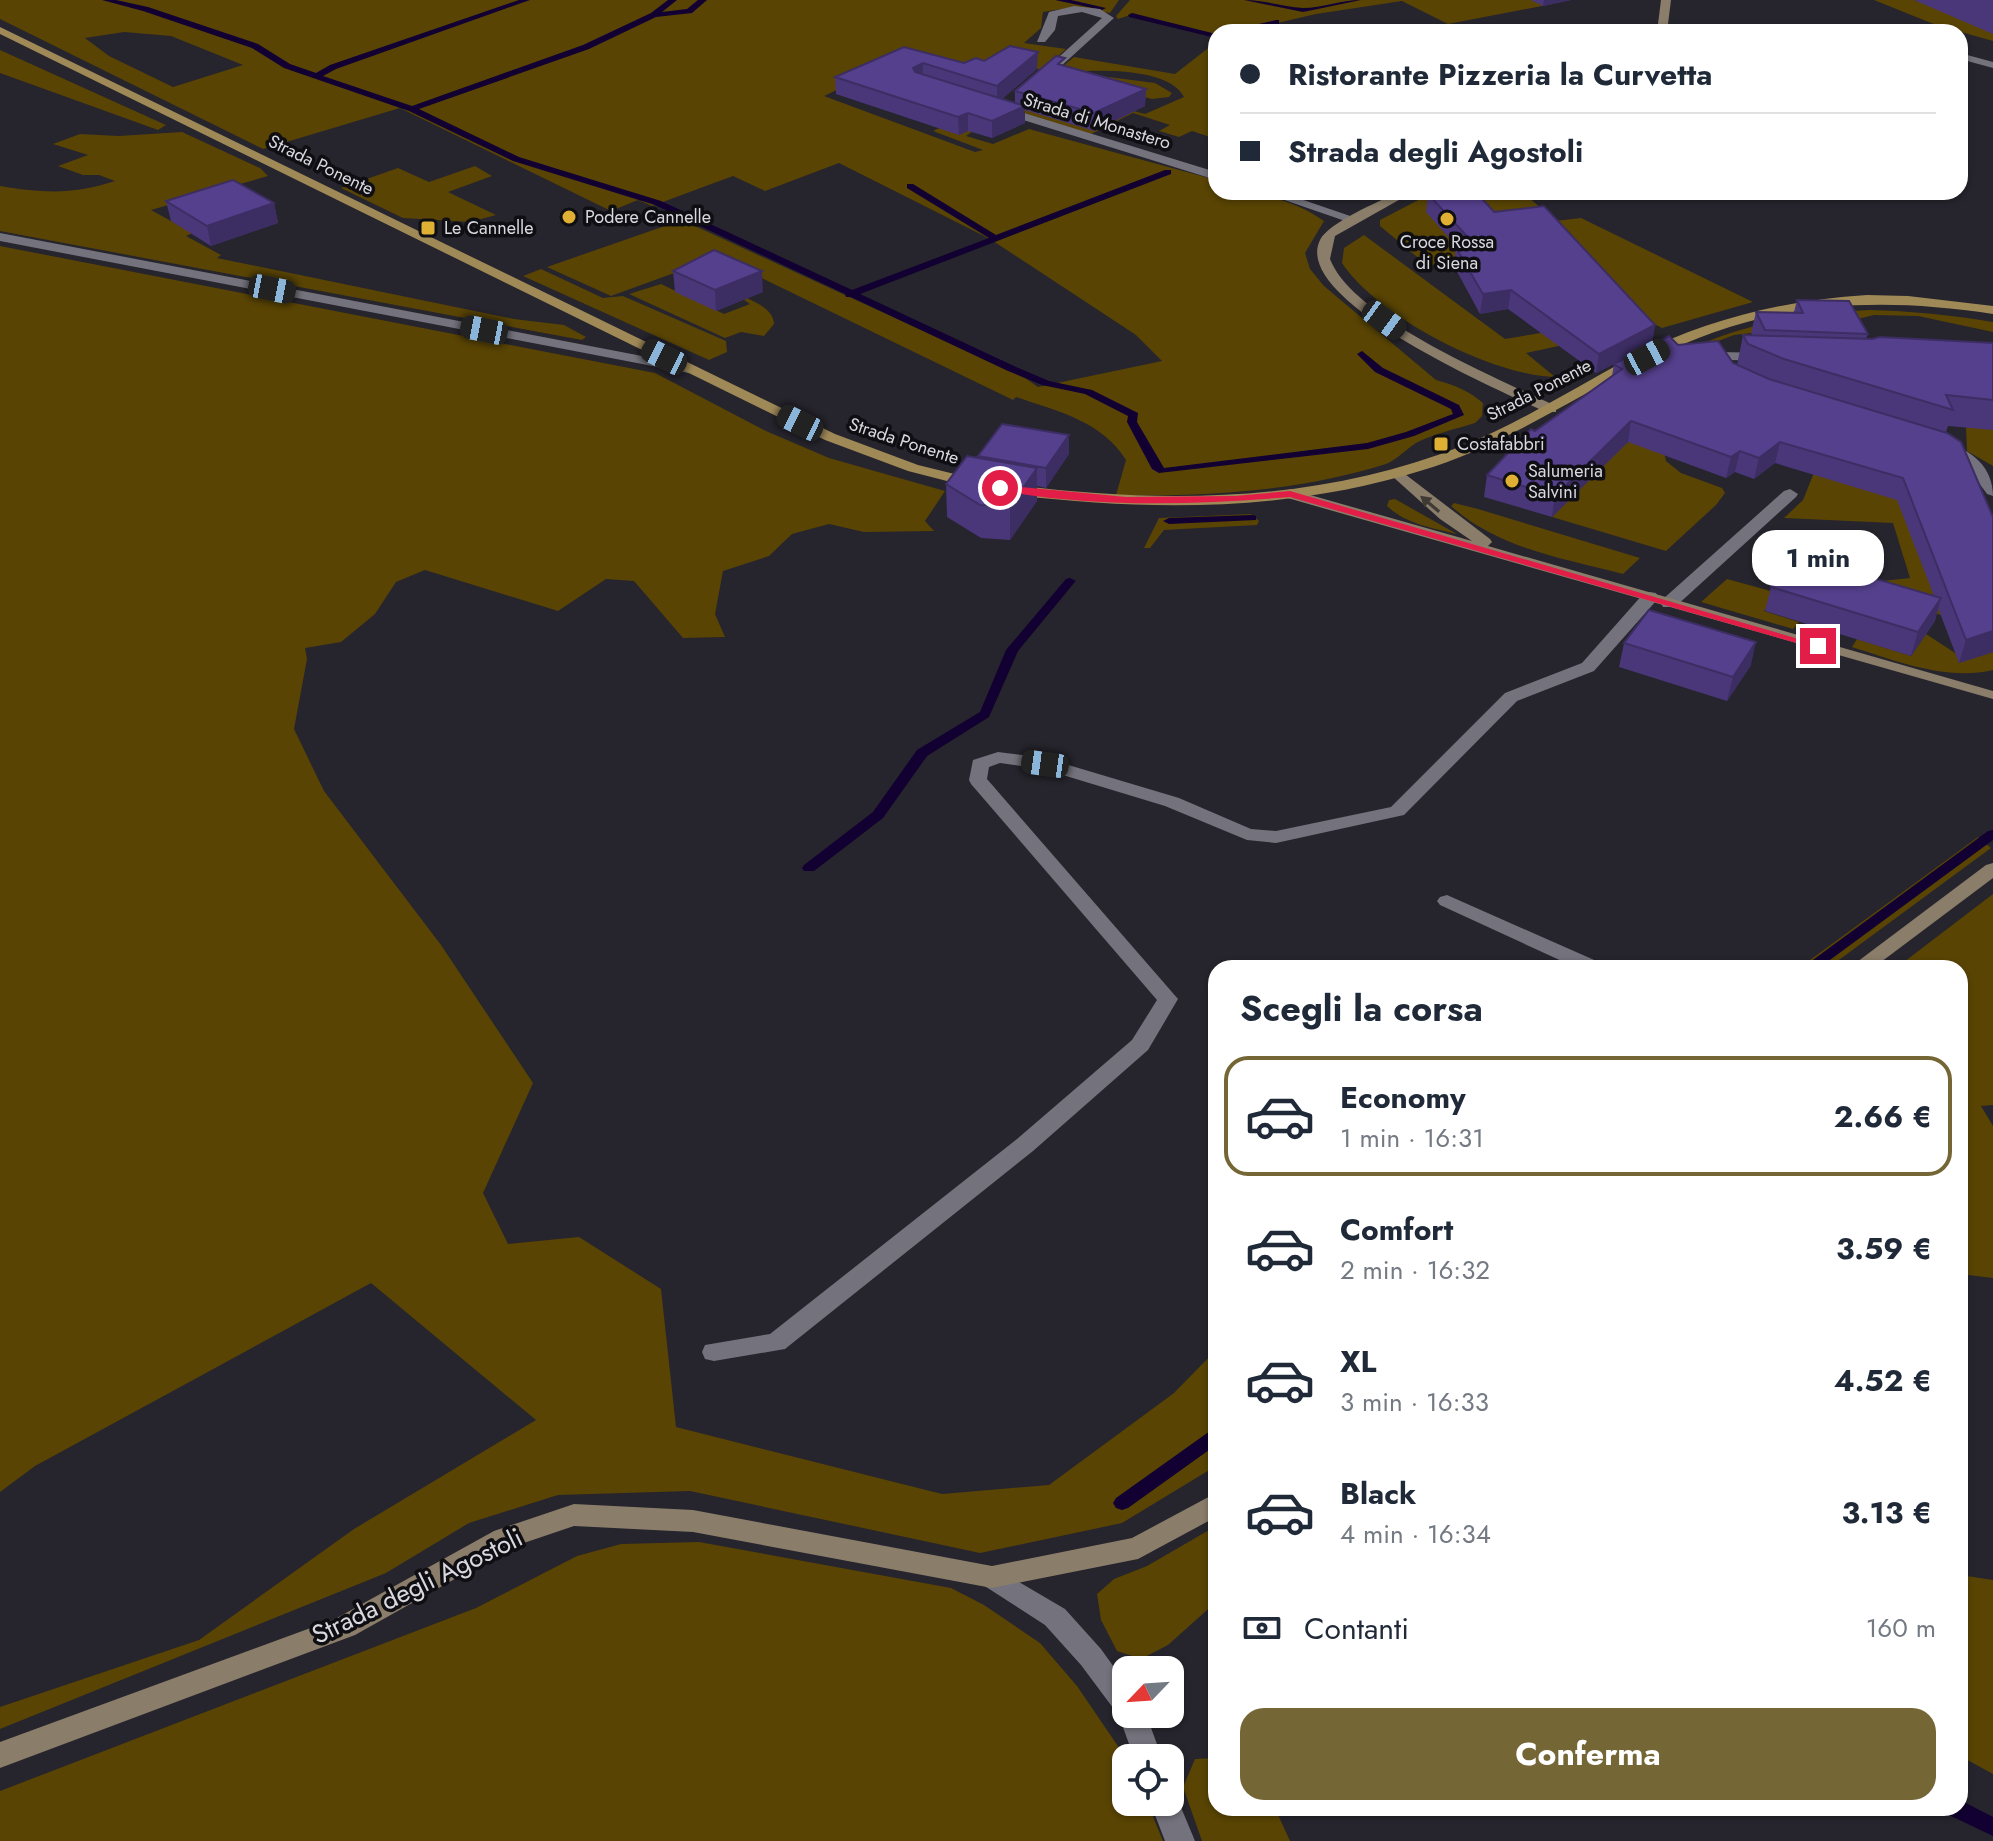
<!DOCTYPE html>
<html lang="it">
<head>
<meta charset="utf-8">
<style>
	:root { --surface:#fff; --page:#f6f6f7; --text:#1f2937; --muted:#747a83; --line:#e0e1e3; --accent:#756636 }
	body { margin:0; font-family:Jost,sans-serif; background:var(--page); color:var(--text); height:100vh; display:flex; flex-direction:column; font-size:30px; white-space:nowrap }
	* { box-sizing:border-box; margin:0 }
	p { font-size:26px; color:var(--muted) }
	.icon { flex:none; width:44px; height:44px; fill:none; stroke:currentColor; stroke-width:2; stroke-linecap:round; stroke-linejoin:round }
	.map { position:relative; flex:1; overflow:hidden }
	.sheet { position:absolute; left:1208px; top:960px; width:760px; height:856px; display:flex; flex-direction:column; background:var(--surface); border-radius:24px; box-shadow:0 2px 6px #0004 }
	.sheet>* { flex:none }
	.hud { position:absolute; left:1208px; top:24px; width:760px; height:176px; border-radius:24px; box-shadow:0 2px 6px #0004; display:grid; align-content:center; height:176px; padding:0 32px; background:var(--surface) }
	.needle { width:52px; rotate:245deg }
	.controls { position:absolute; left:1112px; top:1656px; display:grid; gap:16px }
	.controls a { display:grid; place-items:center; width:72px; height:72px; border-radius:16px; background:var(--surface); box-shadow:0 2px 6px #0004; font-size:40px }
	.end { position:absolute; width:36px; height:36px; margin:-18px; border:10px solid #e11d48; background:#fff; box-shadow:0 0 0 4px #fff }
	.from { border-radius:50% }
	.bubble { position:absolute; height:56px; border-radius:24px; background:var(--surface); box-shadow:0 2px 6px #0004; font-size:26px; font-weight:700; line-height:56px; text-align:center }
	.car { position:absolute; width:24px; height:48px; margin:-24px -12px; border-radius:10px; box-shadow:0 0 6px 2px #0007; background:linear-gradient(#222 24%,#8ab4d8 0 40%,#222 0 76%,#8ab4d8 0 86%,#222 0) }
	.hud b { display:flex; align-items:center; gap:28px; height:76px; font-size:30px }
	.hud b+b { border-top:2px solid var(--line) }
	.hud i { width:20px; height:20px; background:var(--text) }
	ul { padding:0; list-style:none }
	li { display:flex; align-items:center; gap:24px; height:120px; margin:0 16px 12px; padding:0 16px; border:4px solid transparent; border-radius:24px }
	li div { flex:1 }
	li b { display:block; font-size:30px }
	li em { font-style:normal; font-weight:700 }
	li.active { border-color:var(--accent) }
	li>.icon { width:72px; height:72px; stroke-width:1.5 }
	h2 { padding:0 32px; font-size:36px; line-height:96px }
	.pay { display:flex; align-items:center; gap:20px; height:88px; padding:0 32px; font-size:30px }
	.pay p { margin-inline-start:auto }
	.button { display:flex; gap:16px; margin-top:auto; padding:16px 32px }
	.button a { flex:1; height:92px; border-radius:24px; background:var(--accent); color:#fff; font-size:32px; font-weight:700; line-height:92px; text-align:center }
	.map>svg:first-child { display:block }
</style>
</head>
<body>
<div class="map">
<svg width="1993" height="1841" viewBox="0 0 1993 1841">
	<rect width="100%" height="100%" fill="#26242c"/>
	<path fill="#594404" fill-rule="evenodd" d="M0,0H1119L1110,13L1074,7L1043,12L1041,28L1024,43L1066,49L1043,70L1010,63L881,69L824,96L975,152L983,150L933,131L948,124L972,132L966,136L993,144L1029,129L1216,180V192C1256,192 1291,198 1324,221L1305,253L1310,269L1324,286L1436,380C1455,385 1469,391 1483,403L1482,416L1475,423C1456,429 1433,434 1416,443C1405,450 1398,459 1386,464C1301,491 1205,497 1116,495L1126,460C1102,421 1057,411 1016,397L1013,400L718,257L611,296L547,267L682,220L1025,378L1038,387L1162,361L1136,335L990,239L839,163L765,191L733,176L652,206L638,200L611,211L400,108L263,149L0,19ZM124,32L171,36L243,65L173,87L109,56L85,38Z
		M1130,0H1537L1547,5L1448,24L1402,1L1316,14L1239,32H1216V37L1127,16L1118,19L1116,16Z
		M1874,0H1914L1993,26V41L1936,25Z
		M1216,42V139L1192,131L1179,137L1159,131L1170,125L1133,113L1091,134L1019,112L1101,76L1155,83L1172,93L1169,97L1152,99L1125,92L1111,105L1145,114L1184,97C1168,65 1086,70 1055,73L1074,57L1175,74Z
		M0,50L146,116L166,125L158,130L0,73Z
		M182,132L260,168L268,176L151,210L193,233L186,236L221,255L217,258L514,319L564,325L586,337L582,340L0,231V186C43,193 73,195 115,181L99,175H83L58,166L88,155L53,144L80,134L119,136Z
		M475,166L492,176L448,192L496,215L470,222L403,218L341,188L398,168L429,182Z
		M1497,192H1523L1555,221L1581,218L1753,302L1662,328L1528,259L1428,266L1380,226V220L1426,196L1445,211L1471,208Z
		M1364,235L1505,339L1564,329L1582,341L1526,353L1555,377C1490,375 1378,317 1342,263L1344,248Z
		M0,246L655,373L766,431L829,458L945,491L925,521L934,531L864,532L829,524L792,534L769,556L723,571L715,614L725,637L683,638L634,581L606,579L558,611L425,570L396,582L375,614L341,642L305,648L307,659L294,729L324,791L441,945L533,1083L483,1193L508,1244L579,1237L661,1289L676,1427L942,1494L1049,1485L1174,1393L1216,1350V1466L1122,1523L980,1553L690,1491L558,1495L469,1523L386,1573L0,1729V1707L199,1640L354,1529L536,1420L371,1283L35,1466L0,1492Z
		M541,269L603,298L623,296L726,341L727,352L709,360L523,276Z
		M661,284L724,314L750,304L744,300L747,298C759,304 773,310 774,324L764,336L741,332L725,338L629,294Z
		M1869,310C1911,311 1952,315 1993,322V332L1918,316L1874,315L1799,333H1751L1734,335L1703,347L1696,346C1753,322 1808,313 1869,310Z
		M1993,422V466L1967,451L1966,428L1971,425Z
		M1644,430L1663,447L1666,461L1681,473L1722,488L1725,493L1716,505L1666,551L1552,517L1611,455Z
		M1930,446L1941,615L1844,588L1845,585L1910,578L1893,523L1784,518L1803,500L1813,475Z
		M1395,499L1457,534C1432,528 1406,524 1387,506L1389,500Z
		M1454,503L1478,509L1640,558L1623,574C1563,558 1499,549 1451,506Z
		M1251,514L1259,521L1257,525L1164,530L1150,548H1144L1159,518Z
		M1727,579L1778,593L1764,611L1799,622L1793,629L1701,602Z
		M1926,634L1966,660L1993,652V670C1946,681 1896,661 1852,647L1857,639L1911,656Z
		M1978,837L1991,848L1828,968H1799Z
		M1993,894V1105L1981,1106L1993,1126V1278L1960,1274V968H1896Z
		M1216,1526V1602L1168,1645L1141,1659L1117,1651L1101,1620L1097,1594L1114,1579L1147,1566Z
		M699,1542L951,1588L984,1605L1040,1643L1077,1686L1126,1758V1802H1147L1163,1841H0V1791L476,1608L577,1556L621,1544Z
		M1960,1575L1993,1580V1774L1960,1756Z
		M1216,1758V1808H1275L1290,1841H1202L1183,1787L1195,1759Z"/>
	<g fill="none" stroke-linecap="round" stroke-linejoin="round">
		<path fill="#110031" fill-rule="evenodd" d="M102,0H116L148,7L258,44L290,64L316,73L330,65L519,0H530L336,69L323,76L412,106L583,45L651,13L668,0H677L662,12L687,9L698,0H707L692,13L656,17L589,49L419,109L519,157L661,201L852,290L989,238L907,188V184H913L996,235L1165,170H1171V174L860,294L1016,367L1049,381L1092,390L1138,413L1137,422L1164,468L1367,443L1406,432L1453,414L1451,409L1375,372L1357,354L1362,351L1383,368L1459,405L1464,415L1414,436L1368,449L1159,473L1152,469L1127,422L1128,416L1085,394L1042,385L1008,371L851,297H846L845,294L655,205L513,161L409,111L284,68L252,48L143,11Z
			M1055,0H1071L1106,8L1102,10Z
			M1244,0C1264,0 1283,7 1303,8C1322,8 1341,0 1361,0L1303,12Z
			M1132,13L1216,34V38L1129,17L1128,15Z
			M1276,20H1279V24L1239,32H1224Z
			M1252,515L1256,516V520L1169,524L1163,521L1169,518Z
			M1070,578L1076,581L1074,583L1018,651L989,717L927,756L883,818L814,871H804L802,868L804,865L873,812L917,750L980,712L1006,650L1066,579Z
			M1993,830V840L1819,968H1802L1988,831Z
			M1216,1429V1445L1128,1508L1122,1510L1116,1508L1113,1503L1116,1498L1210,1431Z
			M1960,1800L1993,1817V1836L1949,1815L1946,1808H1960Z"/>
		<path fill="#74727c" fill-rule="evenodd" d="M1074,6L1100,9L1114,18L1048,78H1040V74L1102,18L1082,12L1058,16L1055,30L1045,42H1037L1049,12Z
			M1960,53L1993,62V68L1960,59Z
			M998,105L1216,172V180L994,111L992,109Z
			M1261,192H1280L1359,219L1348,222Z
			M0,233L689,365L696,369L689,373L0,241Z
			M1790,489L1798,494L1796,497L1675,607H1663L1661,603L1663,599L1784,491Z
			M1650,592L1656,593L1658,597L1656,601L1594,671L1517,701L1404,815L1276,843L1247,840L1165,806L1043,769L1000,763L989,767L987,779L1178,999L1148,1050L1033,1151L785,1349L714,1361L705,1359L702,1352L705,1345L770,1334L1017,1139L1132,1040L1157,1000L971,784L969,780L973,760L998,752L1045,758L1179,798L1251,829L1276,831L1391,807L1505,693L1582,663L1644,593Z
			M1447,895L1601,963L1604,968H1577L1440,905L1437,901L1440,897Z
			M992,1566L1065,1609L1101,1649L1126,1684V1714H1146L1162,1758H1134L1119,1716L1081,1665L1045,1625L983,1585L979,1577L983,1569Z
			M1170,1791L1175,1793L1195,1841H1165L1150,1802H1170Z"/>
		<path fill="#74727c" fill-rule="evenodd" d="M1721,352L1765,353L1772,357L1765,361L1731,360L1738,372L1731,376L1726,375L1714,356Z
			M1945,442C1972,450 1993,467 1993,496L1987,494L1968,468L1940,450V444Z"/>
		<path fill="#8a7d6a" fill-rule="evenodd" d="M1661,0H1671L1667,32H1657Z
			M1398,192H1413L1335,236L1330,259C1353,319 1499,379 1556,406V412H1546C1503,392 1290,301 1320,240C1329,222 1379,202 1398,192Z
			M1397,468L1490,539L1492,542L1488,546L1993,691V699L1284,497L1282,494L1290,489L1296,491L1472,541L1440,519L1392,476V470Z
			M1993,863V878L1873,968H1849L1986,865Z
			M1216,1493V1517L1138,1559L992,1588L693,1532L574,1526L512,1547L355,1635L0,1768V1742L335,1619L494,1531L574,1504L693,1510L992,1566L1132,1538Z"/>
		<path fill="#9f8957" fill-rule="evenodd" d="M0,27L835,434L918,465L983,481L986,484L978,489L908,471L825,440L0,34Z
			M1867,295L1908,296L1993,306V314C1867,295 1762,303 1647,361C1571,399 1501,447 1420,471C1287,512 1149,511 1013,495L1005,490L1013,485C1164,504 1318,503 1462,446C1522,422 1577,386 1634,356C1708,319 1785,300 1867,295Z"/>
	</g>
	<path fill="#493779" d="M1531,0H1571L1543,6Z
		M1914,0H1993V34Z
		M904,47L964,63L984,61L1037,69L1002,99L1015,103V91L1065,66L1146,89L1145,106L1094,131L1025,110V123L992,138L968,131L959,135L836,94L835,77Z
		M1428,194L1494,212L1655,325L1652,344L1678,345L1737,365L1743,335L1753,336L1751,333L1756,312H1794L1797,300L1868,334L1866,339L1993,343V430L1948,426L1946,432L1993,517V652L1959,663L1938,608L1935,621L1911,656L1765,611L1771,587L1934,596L1897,500L1775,463L1754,479L1735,472L1726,478L1628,442L1552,517L1484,497L1487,475L1535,431L1612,376L1614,364L1596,373L1508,309L1480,314L1454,266L1456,248H1458L1426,212Z
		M166,201L274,203L278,223L211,246L171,221Z
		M673,271L763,292L716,311L675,292Z
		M1069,454L1046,488L1037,486V501L1010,540L981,538L947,517L946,484L978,458V456Z
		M1624,643L1751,665L1727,701L1619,667Z"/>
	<path fill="#3c2d63" d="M1544,0H1571L1543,6Z
		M1038,52L1037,69L997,103V86Z
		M923,63V80L913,85V68Z
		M1146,89L1145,106L1094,131V113Z
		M1025,106V123L992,138V121Z
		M968,113V131L959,135L958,117Z
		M274,203L278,223L211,246L207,226Z
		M762,271L763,292L716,311L715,290Z
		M1511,290L1508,309L1480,314L1483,294Z
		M1655,325L1652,344L1596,373L1599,354Z
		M1631,421L1628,442L1552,517L1555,496Z
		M1069,435V454L1046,488V468Z
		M1780,442L1775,463L1754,479L1759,458Z
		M1740,451L1735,472L1726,478L1731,457Z
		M1037,468V501L1010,540V507Z
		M1941,598L1935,621L1911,656L1918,632Z
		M1993,631V652L1959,663L1966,640Z
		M1756,642L1751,665L1727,701L1733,677Z"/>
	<path fill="#55408d" stroke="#3c2d63" stroke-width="2" d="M1010,46L1038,52L997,86L923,63L913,68L915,72L1025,106L992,121L968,113L958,117L835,77L904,47L964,63L976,58L984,61Z
		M1056,56L1065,58L1058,64L1146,89L1094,113L1015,91Z
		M233,180L274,203L207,226L166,201Z
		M1451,192H1476L1494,212L1544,206L1655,325L1599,354L1511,290L1483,294L1456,248L1477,247L1428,194Z
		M714,250L762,271L715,290L673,271Z
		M1797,300L1849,301L1868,334L1765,330L1756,312L1803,313Z
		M1743,335L1872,339L1880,337L1993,343V400L1946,395L1953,410L1784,359L1748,344Z
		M1669,336L1678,345L1718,341L1733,363L1769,379L1947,433L1961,442L1993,517V631L1966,640L1903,478L1780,442L1759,458L1740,451L1731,457L1631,421L1555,496L1487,475L1531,429L1535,431L1622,369L1614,364Z
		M1002,424L1069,435L1046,468L978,456Z
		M967,456L1037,468L1010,507L980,505L946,484Z
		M1795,555L1941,598L1918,632L1771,587Z
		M1649,610L1756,642L1733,677L1624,643Z"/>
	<defs><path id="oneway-solid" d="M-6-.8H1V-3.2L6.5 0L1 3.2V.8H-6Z" transform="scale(2)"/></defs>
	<use fill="#403a35" href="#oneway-solid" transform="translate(1430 504) rotate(-140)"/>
	<path fill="#e11d48" d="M1000,485L1126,497L1235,496L1290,491L1823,646L1814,648L1290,497C1193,505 1093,508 997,490L995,488Z"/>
	<g fill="#dfb034" stroke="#0f0e12" stroke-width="3">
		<circle cx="569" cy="217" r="8"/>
		<circle cx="1447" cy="219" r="8"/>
		<rect x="420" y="220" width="16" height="16" rx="4"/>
		<rect x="1433" y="436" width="16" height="16" rx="4"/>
		<circle cx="1512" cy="481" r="8"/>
	</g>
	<g text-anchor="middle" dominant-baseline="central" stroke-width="7" stroke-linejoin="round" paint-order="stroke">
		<g font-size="18" fill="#d9d8de" stroke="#0f0e12">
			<text transform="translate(1097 121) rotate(17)">Strada di Monastero</text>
			<text transform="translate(321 165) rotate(26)">Strada Ponente</text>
			<text transform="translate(1539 390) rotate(-27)">Strada Ponente</text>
			<text transform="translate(904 441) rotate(18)">Strada Ponente</text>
		</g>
		<g font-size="18" fill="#d9d8de" stroke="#0f0e12" text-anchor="start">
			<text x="585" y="217">Podere Cannelle</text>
			<text x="444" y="228">Le Cannelle</text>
			<text x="1447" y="242" text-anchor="middle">Croce Rossa<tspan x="1447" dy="21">di Siena</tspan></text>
			<text x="1457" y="444">Costafabbri</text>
			<text x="1528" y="471">Salumeria<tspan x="1528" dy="21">Salvini</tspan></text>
		</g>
		<g font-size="26" fill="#d9d8de" stroke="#0f0e12">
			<text transform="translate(417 1586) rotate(-26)">Strada degli Agostoli</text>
		</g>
	</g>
</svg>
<div class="controls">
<a><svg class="needle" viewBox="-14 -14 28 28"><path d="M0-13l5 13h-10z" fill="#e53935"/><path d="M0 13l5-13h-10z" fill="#747a83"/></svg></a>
<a><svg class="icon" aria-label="locate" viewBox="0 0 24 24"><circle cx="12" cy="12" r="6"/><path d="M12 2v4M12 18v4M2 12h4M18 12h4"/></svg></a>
</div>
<i class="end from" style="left:1000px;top:488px"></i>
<i class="end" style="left:1818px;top:646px"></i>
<div class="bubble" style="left:1752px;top:530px;width:132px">1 min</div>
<i class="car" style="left:272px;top:289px;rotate:101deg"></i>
<i class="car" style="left:1384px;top:320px;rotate:126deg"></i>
<i class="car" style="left:484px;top:330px;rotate:281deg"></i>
<i class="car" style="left:664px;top:357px;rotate:296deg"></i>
<i class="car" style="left:1647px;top:357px;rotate:62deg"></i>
<i class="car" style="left:800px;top:423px;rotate:296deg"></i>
<i class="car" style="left:1045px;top:764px;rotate:278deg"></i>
<div class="hud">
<b><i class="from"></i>Ristorante Pizzeria la Curvetta</b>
<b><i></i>Strada degli Agostoli</b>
</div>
<section class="sheet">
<h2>Scegli la corsa</h2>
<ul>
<li class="active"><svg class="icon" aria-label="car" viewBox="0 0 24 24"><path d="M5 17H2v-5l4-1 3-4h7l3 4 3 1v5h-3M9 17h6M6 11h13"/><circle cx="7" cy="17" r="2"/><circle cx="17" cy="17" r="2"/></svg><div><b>Economy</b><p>1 min · 16:31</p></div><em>2.66 €</em></li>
<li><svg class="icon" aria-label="car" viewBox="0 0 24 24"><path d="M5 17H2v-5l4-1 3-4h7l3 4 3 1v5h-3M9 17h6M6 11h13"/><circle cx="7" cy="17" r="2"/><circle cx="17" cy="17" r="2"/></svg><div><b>Comfort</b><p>2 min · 16:32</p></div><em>3.59 €</em></li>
<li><svg class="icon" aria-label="car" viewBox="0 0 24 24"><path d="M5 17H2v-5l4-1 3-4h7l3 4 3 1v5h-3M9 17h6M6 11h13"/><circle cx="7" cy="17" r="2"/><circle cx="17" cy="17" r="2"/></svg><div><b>XL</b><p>3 min · 16:33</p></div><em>4.52 €</em></li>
<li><svg class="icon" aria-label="car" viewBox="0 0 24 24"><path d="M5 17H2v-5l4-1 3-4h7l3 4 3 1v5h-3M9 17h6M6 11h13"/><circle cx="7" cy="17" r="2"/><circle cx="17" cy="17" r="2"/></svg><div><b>Black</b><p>4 min · 16:34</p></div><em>3.13 €</em></li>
</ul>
<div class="pay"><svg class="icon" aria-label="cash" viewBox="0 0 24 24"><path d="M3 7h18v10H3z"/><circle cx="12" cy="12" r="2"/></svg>Contanti<p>160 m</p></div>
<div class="button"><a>Conferma</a></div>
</section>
</div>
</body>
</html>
